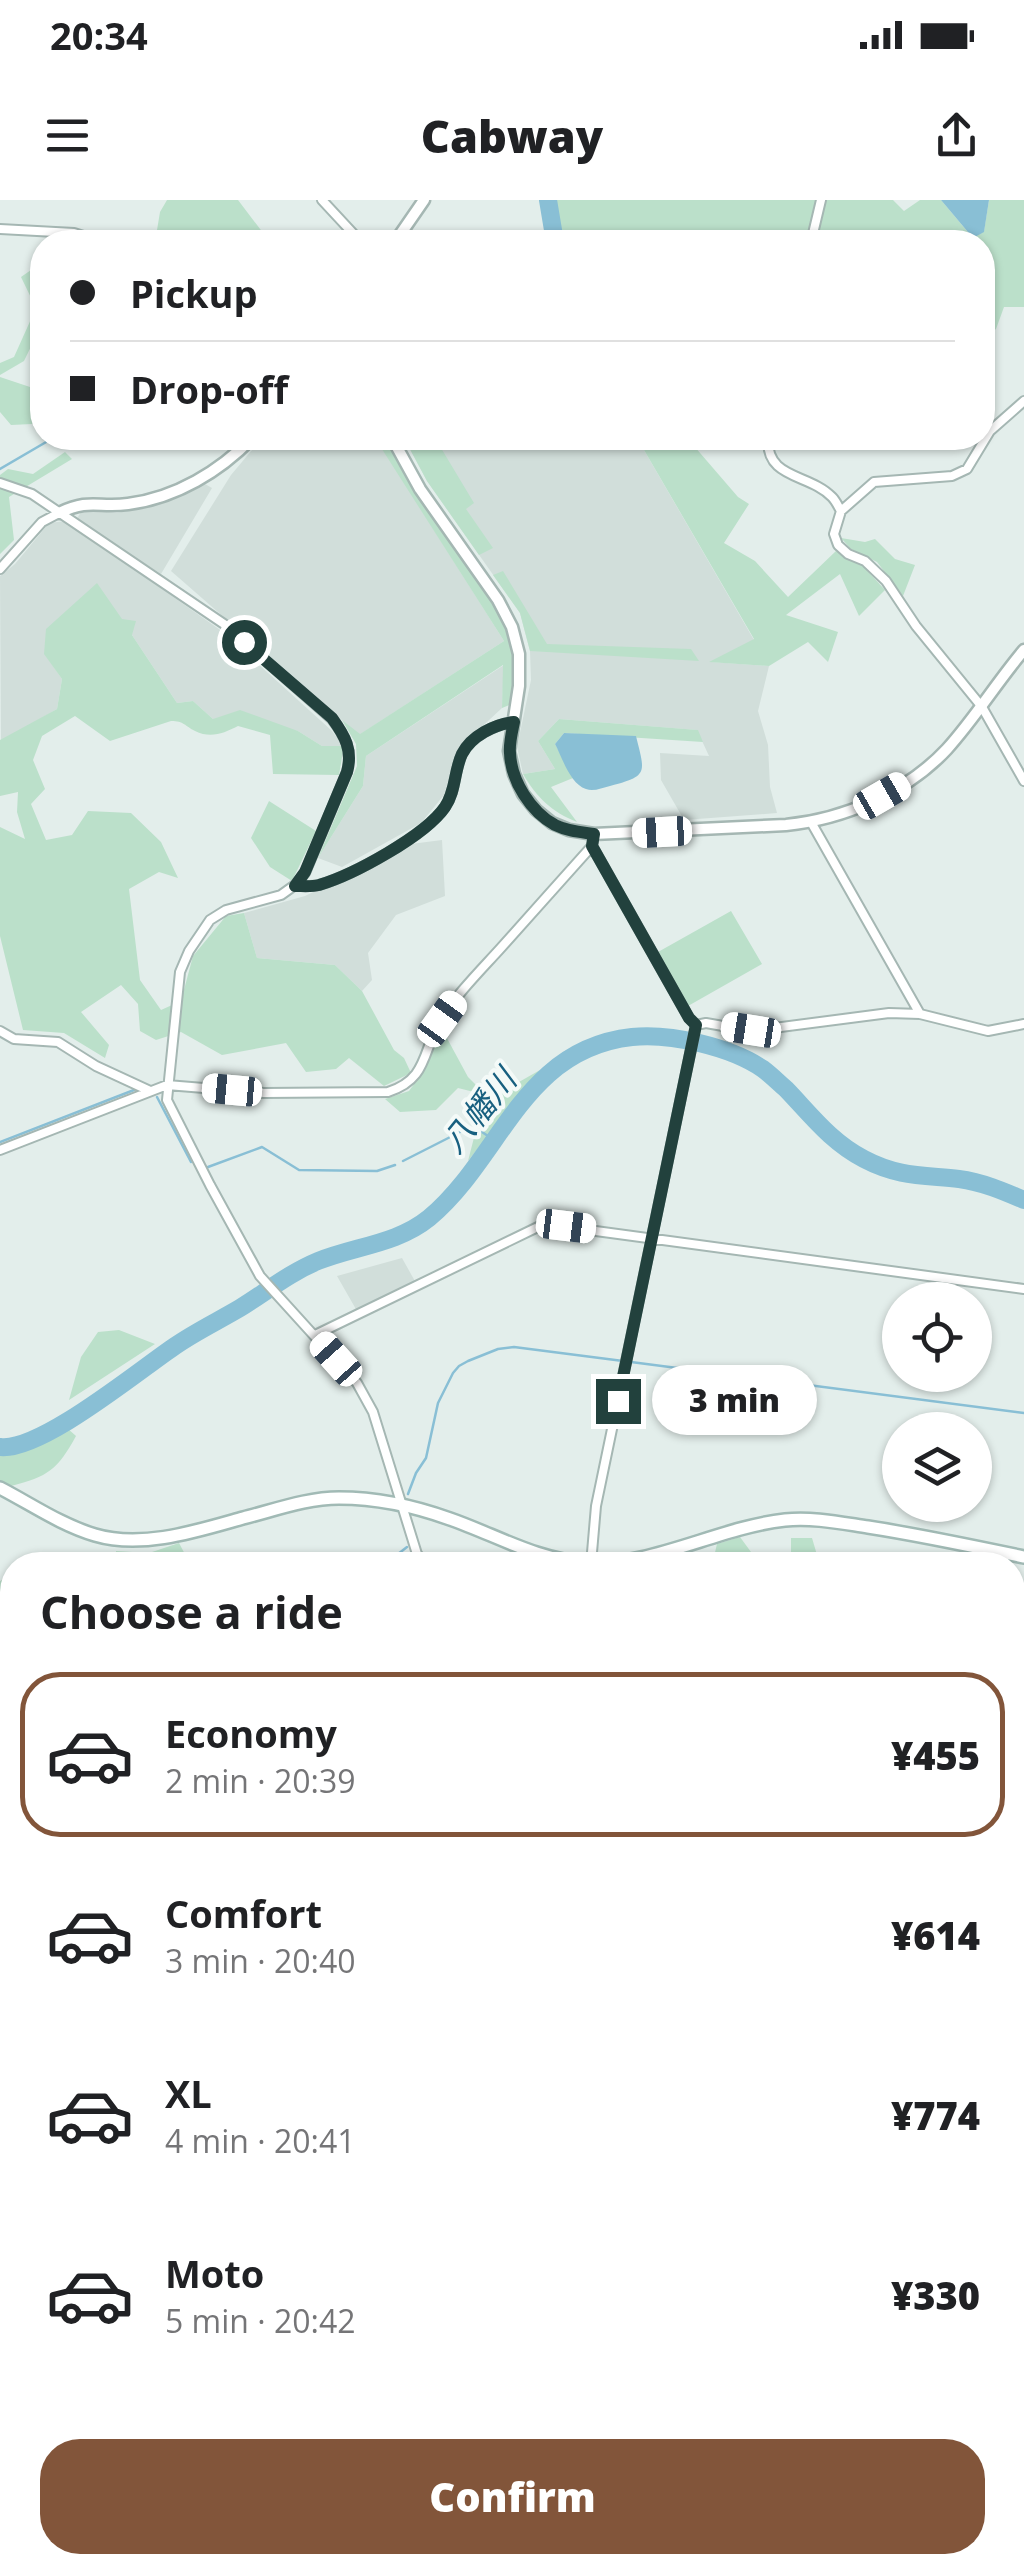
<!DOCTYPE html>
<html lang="en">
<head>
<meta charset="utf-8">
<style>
	:root { --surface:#fff; --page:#f6f6f6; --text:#202124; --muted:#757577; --line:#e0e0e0; --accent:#82553a }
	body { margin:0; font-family:"Open Sans","Noto Sans JP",sans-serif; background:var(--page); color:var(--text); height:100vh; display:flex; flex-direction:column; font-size:38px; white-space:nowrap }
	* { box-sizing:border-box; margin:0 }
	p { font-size:32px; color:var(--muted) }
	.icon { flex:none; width:55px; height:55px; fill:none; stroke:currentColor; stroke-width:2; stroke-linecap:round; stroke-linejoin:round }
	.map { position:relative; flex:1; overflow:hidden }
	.drawer { position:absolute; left:0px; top:1352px; width:1025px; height:1022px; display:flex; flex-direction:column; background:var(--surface); border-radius:40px 40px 0 0; box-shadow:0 2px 8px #0004 }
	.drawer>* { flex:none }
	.banner { position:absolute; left:30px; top:30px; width:965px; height:220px; border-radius:40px; box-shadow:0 2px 8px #0004; display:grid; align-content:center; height:220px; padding:0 40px; background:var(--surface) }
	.fabs { position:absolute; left:882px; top:1082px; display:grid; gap:20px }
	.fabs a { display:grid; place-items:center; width:110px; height:110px; border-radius:50%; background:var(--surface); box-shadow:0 2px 8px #0004; font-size:50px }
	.end { position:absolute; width:45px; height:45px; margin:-22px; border:12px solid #22413d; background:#fff; box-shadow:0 0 0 5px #fff }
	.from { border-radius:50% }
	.bubble { position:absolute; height:70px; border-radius:35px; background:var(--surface); box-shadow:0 2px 8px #0004; font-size:32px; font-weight:800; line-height:70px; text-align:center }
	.car { position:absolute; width:30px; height:60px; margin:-30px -15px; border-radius:12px; box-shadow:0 0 8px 2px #0007; background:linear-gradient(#fff 24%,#345 0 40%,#fff 0 76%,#345 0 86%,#fff 0) }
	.banner b { display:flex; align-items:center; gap:35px; height:95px; font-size:38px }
	.banner b+b { border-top:2px solid var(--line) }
	.banner i { width:25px; height:25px; background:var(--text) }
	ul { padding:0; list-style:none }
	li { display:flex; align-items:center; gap:30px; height:165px; margin:0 20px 15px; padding:0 20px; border:5px solid transparent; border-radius:40px }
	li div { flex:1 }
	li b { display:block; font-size:38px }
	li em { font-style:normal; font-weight:800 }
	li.current { border-color:var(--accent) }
	li>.icon { width:90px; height:90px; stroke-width:1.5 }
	h2 { padding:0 40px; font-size:45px; line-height:120px }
	.primary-button { display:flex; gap:20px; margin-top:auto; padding:20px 40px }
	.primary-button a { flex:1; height:115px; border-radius:40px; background:var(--accent); color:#fff; font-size:40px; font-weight:800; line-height:115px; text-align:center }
	.status { display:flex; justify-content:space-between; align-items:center; height:70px; padding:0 50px; background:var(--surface); direction:ltr }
	.status svg { height:28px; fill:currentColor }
	header { display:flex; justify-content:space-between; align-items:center; height:130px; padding:0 40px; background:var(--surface); font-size:45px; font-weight:800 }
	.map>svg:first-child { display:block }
</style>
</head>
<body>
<div class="status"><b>20:34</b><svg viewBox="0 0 49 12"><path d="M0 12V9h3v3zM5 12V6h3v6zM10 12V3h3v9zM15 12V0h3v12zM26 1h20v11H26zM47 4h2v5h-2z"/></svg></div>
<header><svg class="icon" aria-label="menu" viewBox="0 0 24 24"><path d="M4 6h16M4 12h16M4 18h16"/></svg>Cabway<svg class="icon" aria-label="share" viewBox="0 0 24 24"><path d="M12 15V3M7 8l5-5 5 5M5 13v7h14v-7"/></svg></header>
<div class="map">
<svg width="1024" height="2373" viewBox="0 0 1024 2373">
	<rect width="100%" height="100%" fill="#e3eeeb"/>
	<path fill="#d1deda" d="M262,238H384L422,311L504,441L359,535L171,371L231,275Z
		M404,238H637L754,440L712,462L769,466L758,511L768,545L770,587L777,613L684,620L661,580L660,553L709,556L697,530L559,519L538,541L555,569L523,574L517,547L531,480L530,451L520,413L427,281Z
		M205,284L212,288L161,374L76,320L83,309L117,313L152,306Z
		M66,321L223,432L331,530L344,546H322L298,531L213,519L193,501L177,503L132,435L45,454L62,479L57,509L1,542L0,376L15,364L49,323Z
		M504,465L502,508L458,549L444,595L421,623L342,667L318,658L363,586L366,556Z
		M442,640L445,696L396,715L368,753L372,780L362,791L335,765L257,758L244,713L305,696L411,644Z
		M402,1058L416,1083L357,1111L337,1076Z"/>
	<path fill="#bbe0ca" d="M167,0H238L270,42H155L160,12Z
		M556,0H893L904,11L920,0H941L973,38L984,31L989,0H1024V107H1004L996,129L983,138L982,42H815L805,40L804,42H560Z
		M31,70L42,85V124L24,161L0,175V163L14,157L36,108L21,77Z
		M0,177L42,191V216L32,224L11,225L0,212Z
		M370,238H385L415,292L499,413L513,450L512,504L502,508L503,465L366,556L363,586L318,658L357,566L356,544L342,520L360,534L504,441L380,246Z
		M404,238H435L474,303L466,309L493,348L479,355L427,281Z
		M637,238H689L688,239L738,297L749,304L724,343L755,361L788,397L836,351L863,366L885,390L859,416L840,374L786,415L838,432L828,462L808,442L769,466L709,462L754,439Z
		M65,252L72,259L9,297L14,340L0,354V275L8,269L33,274Z
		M841,338L865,342L875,339L895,359L915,365L903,396L877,362L851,349Z
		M503,371L547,444L691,449L699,461L530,451L520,413L493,375Z
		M97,383L122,419L136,421L132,435L177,503L193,501L213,519L240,510L298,531L322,546H344L339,575L273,574L270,535L238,526C224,533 211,539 195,531C185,526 184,521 171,521L110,541L75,516L42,536L33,560L45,589L31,604L46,640L72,635L88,611L131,613L161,642L178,678L159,672L129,689L140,780L161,810L181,801L193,756L226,716L244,713L257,758L335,765L362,791L394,850L404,858L411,873L384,886L349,858L336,869L306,872L286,843L222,855L181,832L156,840L140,831L138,804L121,785L81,812L109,845L105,858L64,833L23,830L0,736V627L25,639L17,612L18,592L0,596V540L57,509L62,479L44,454L46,429Z
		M559,519L698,530L703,542L564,533L555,544L573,578L551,587L577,622C552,612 537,598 523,574L555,569L538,541Z
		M269,601L316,631L292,681L270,667L251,638Z
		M731,711L762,764L688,806L658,752Z
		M442,829L468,877L486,895L458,888L436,910L400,912L385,899L409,891L426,868Z
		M540,870L468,961L478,922L498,894Z
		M119,1130L155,1144L69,1200L81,1157L98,1132Z
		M67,1228L76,1236C58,1269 48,1277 11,1286L0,1280V1255C26,1254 45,1242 67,1228Z
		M740,1337L751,1352L791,1355V1338H812L820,1365H712L717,1344Z
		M179,1343L187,1358L214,1356L212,1365H116V1351L149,1353Z
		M12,1375V2362H1012L1013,2289L1024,2298V2373H0V1381Z
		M1012,1658L1024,1670V1686L1015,1709L1024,1716V1793L1013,1800Z
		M1012,1894L1022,1900L1024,1904V2276L1012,2269V1993L1020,1987L1015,1967L1013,1965Z"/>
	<path fill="#89bfd5" d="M941,0H989L984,32L973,38Z
		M564,533L636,536C645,573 649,576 610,586C602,588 593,592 586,589C570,584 562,557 555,544Z"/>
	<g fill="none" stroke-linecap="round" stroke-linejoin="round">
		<path stroke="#89bfd5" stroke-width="2.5" d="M0,269L53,238
			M157,897L191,962
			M479,930L494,940
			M0,942L134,890
			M403,961L468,928
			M208,967L262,947L299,970L377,971L395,965
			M631,1162L1024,1213
			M408,1294L416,1273L426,1258L438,1203L453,1173L459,1166L468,1161L498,1149L514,1147L623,1161
			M384,1365L407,1347
			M1012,1490L1024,1484"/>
		<path stroke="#89bfd5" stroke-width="18" d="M548,0L555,42
			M0,1247C40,1252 138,1171 175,1146C195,1132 218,1121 240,1108C266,1092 289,1073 318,1061C355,1046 397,1044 429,1018C502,957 522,849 632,837C671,833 731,847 763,869C771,875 779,883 786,889C811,915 831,942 864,959C898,977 923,975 959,979C982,982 1003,991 1024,1000"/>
		<defs>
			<path id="minor" d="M322,0L361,42
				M0,29L74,33L102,42
				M811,42L821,0
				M1024,201L990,231L967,269L952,276L874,282L841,311L834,334L838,345L848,354L865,361L886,381L916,426L982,507L1024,581
				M768,238C766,280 809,273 832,297C836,301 838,306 841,311
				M0,283L32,294L224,424L332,519C345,536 353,550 347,572L305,673L295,685L281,695L226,710L210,720L189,751L180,772L167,900L210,985L260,1076L357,1183L373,1212L417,1354L427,1365
				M0,369L42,322L59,313
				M811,622L920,814
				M295,685C303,686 311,687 319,685C353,675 425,636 445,607C456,591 454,571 462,554C471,536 495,524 514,522
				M696,825L706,823L751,831L889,813L920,814L988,831L1024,824
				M0,831L14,839L58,842L96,866L150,891
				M0,950L167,885L264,893L388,892C428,879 422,852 440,821C456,795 478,773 499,750C530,715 561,681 592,646
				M315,1135L544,1024L1024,1089
				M591,1364L596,1306L696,825L689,818L592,646L594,634
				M1012,1486L1024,1479
				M1012,1852L1024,1856
				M1012,2279L1024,2285"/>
			<path id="tertiary" d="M395,42L424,0
				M392,238L420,289L498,400L512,427L519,454V486L509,551L514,574L523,594L536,610L552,623L569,630L594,634L786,625C844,619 906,593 947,549C975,518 997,482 1024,450
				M59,313C91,298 97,308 128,304C176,298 220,271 252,238"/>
			<path id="secondary" d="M0,1288C31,1304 61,1325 95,1335C142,1349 197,1331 243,1318C275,1310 307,1298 339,1298C378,1298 414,1306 450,1319C496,1335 537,1360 586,1363C648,1368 720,1327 785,1320C812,1317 841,1323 868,1327C920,1335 972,1346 1024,1357"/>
		</defs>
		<use href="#minor" stroke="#a5b7b3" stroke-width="12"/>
		<use href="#tertiary" stroke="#a5b7b3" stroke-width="15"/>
		<use href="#secondary" stroke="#a1bab5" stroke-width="16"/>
		<use href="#minor" stroke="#fff" stroke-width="8"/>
		<use href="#tertiary" stroke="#fff" stroke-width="10"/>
		<use href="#secondary" stroke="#fff" stroke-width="11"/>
	</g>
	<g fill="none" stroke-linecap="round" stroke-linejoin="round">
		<path stroke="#22413d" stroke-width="12" d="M244,442L332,518C345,536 353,550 347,572L305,672L295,686C303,686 311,687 319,685C353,675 425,636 445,607C456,591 454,571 462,554C471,536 495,524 514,522C512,532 509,543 510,553C511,581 531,612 555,625C567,631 580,632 594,634L592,646L689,818L696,825L618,1201"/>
	</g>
	<g text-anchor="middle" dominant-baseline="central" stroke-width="8" stroke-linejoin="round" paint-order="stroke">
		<g font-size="32" font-style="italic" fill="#186080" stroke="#f4faf8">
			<text transform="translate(478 910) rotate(-51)">八幡川</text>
		</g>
	</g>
</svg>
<div class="fabs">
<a><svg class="icon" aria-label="locate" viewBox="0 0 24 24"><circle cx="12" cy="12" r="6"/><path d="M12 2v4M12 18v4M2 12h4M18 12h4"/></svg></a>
<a><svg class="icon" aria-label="layers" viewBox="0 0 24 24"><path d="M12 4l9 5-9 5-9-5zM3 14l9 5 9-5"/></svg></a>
</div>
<i class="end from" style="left:244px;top:442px"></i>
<i class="end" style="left:618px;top:1201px"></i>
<div class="bubble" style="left:652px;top:1165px;width:165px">3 min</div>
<i class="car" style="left:882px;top:596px;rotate:60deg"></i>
<i class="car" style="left:662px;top:632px;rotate:267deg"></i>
<i class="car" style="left:442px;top:819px;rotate:36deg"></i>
<i class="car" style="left:751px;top:830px;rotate:279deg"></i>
<i class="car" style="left:232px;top:890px;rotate:275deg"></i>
<i class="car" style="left:566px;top:1026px;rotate:97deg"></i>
<i class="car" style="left:336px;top:1159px;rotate:318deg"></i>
<div class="banner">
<b><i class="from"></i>Pickup</b>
<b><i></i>Drop-off</b>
</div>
<section class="drawer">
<h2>Choose a ride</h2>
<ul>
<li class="current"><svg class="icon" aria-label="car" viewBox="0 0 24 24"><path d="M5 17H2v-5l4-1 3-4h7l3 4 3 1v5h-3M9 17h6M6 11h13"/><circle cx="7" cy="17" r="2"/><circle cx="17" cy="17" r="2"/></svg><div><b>Economy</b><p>2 min · 20:39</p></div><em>¥455</em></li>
<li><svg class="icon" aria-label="car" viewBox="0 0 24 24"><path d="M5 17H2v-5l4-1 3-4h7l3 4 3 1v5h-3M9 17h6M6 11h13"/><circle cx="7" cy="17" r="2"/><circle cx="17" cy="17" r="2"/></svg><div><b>Comfort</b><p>3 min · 20:40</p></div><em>¥614</em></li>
<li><svg class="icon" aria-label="car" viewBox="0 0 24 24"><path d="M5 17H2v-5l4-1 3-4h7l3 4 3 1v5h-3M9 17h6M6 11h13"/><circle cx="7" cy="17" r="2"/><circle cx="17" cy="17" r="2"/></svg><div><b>XL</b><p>4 min · 20:41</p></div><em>¥774</em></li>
<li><svg class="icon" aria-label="car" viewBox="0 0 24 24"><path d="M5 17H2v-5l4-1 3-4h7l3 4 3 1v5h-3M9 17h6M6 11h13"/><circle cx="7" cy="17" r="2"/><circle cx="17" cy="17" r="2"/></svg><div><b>Moto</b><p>5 min · 20:42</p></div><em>¥330</em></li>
</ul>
<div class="primary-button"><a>Confirm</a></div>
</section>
</div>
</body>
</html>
